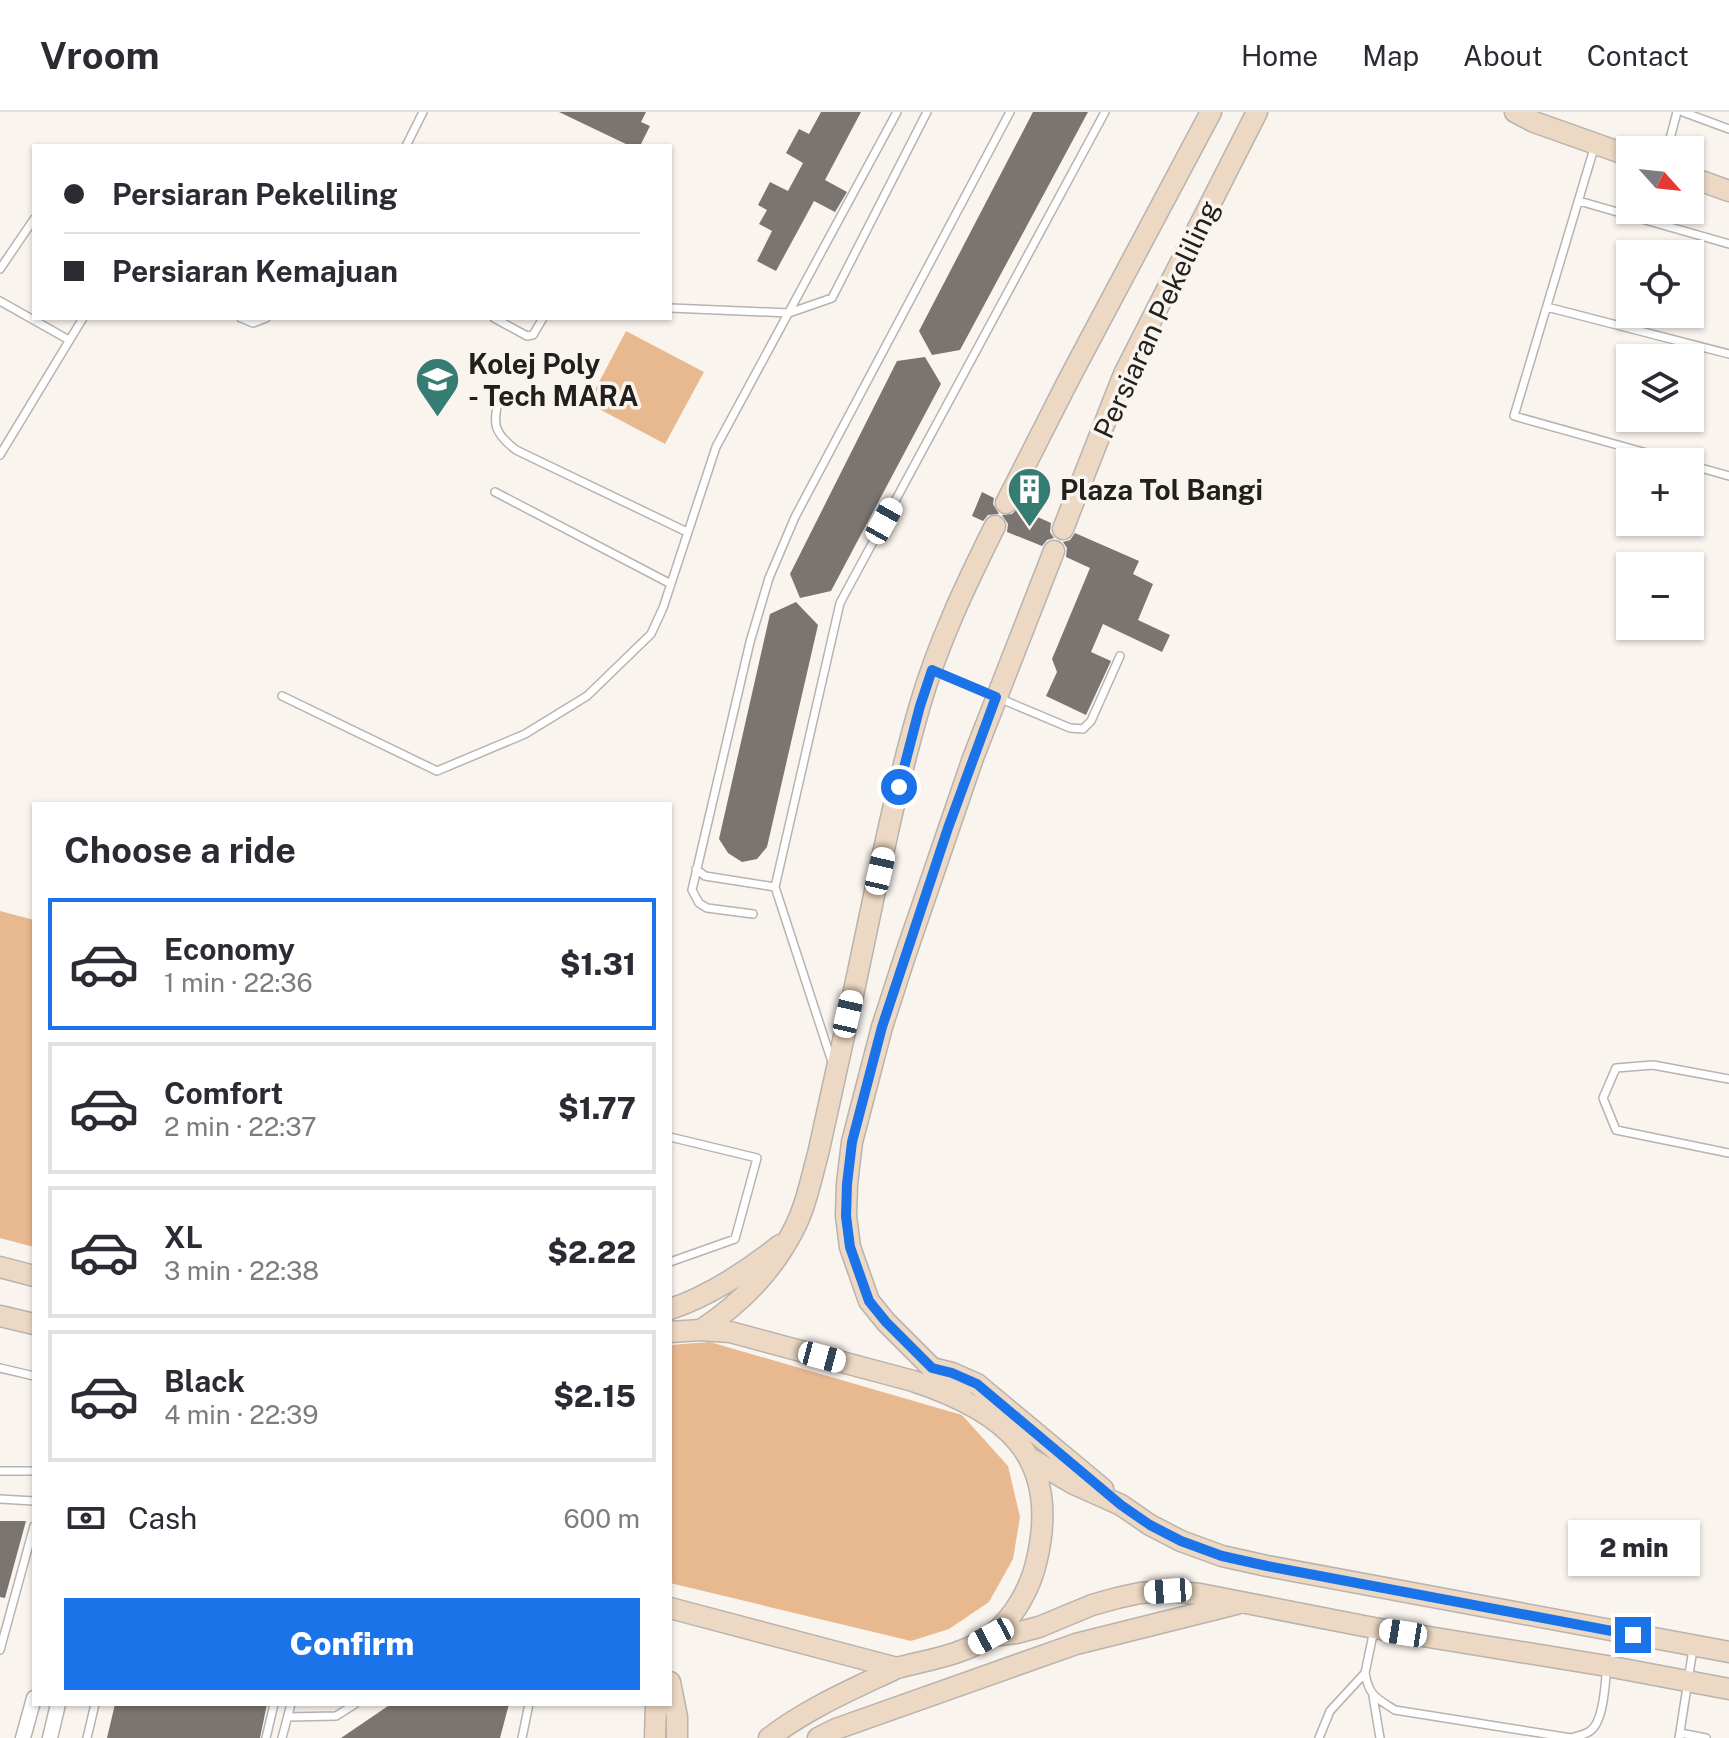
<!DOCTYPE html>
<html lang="en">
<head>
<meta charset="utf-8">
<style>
	:root { --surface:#fff; --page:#f2f2f3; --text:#2b2b33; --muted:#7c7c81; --line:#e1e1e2; --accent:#1a73e8 }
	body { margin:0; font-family:"Public Sans",sans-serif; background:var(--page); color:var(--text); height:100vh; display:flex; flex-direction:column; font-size:30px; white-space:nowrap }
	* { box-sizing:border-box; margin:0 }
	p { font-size:26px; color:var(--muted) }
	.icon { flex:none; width:44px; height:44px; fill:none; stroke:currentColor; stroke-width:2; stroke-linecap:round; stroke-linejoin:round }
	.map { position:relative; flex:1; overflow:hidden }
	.sheet { position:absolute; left:32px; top:690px; width:640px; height:904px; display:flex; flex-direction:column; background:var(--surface); border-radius:0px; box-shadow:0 2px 6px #0004 }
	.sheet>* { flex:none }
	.guide { position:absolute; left:32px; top:32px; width:640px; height:176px; border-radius:0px; box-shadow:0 2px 6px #0004; display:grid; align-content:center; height:176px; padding:0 32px; background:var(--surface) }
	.needle { width:52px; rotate:117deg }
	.tools { position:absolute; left:1616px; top:24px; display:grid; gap:16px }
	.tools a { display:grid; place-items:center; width:88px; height:88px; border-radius:0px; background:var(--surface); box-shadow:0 2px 6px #0004; font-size:40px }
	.end { position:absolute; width:36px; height:36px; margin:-18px; border:10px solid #1a73e8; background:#fff; box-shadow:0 0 0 4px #fff }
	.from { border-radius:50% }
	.bubble { position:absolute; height:56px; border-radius:0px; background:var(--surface); box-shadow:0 2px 6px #0004; font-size:26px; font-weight:800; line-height:56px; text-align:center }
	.car { position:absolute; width:24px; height:48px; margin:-24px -12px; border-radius:10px; box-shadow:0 0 6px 2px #0007; background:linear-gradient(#fff 24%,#345 0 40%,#fff 0 76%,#345 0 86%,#fff 0) }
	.guide b { display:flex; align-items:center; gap:28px; height:76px; font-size:30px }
	.guide b+b { border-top:2px solid var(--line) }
	.guide i { width:20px; height:20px; background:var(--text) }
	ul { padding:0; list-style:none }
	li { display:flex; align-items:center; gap:24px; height:132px; margin:0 16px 12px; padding:0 16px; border:4px solid var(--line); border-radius:0px }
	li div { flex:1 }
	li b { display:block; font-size:30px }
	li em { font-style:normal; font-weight:800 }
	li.on { border-color:var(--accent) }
	li>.icon { width:72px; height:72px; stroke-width:1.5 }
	h2 { padding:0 32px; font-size:36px; line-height:96px }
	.pay { display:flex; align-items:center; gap:20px; height:88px; padding:0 32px; font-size:30px }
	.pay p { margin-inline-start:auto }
	.cta { display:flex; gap:16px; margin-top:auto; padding:16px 32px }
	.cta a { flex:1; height:92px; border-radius:0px; background:var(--accent); color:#fff; font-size:32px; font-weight:800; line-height:92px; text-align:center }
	header { display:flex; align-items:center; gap:48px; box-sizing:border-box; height:112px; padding:0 40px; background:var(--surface); border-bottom:2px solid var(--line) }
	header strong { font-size:38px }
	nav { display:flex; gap:44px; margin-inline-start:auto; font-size:28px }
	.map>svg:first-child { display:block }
</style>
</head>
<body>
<header>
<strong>Vroom</strong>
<nav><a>Home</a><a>Map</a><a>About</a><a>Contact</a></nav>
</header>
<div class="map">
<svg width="1729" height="1626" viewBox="0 0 1729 1626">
	<rect width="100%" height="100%" fill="#faf4ef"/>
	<path fill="#e8b88f" d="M626,219L704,260L665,332L588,291Z
		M0,799L34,808V1135L0,1126Z
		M710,1230L962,1303L1008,1354L1020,1405L1013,1447L989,1490L949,1517L911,1529L670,1471V1233Z"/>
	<path fill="#7a7570" d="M559,0H646L641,10L650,14L640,34H630Z
		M821,0H861L825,68L847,80L835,100L814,89L776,159L757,149L772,119L759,112L767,98L758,93L770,70L788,79L803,51L786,41L799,17L809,22Z
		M1033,0H1088L960,238L932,243L919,219Z
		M925,245L941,272L831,479L800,486L790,462L897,249Z
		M982,380L994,386L993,392L999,402L988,403L983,409L972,404Z
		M1018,396L1051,411L1050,420L1054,426L1047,428L1042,434L1007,420L1008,412L1002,403L1012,402Z
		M1075,421L1139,449L1133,462L1153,472L1138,508L1170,523L1162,540L1103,512L1091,540L1111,549L1086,603L1046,584L1057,560L1052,547L1090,456L1066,445L1067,436L1063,430L1070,428Z
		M796,490L818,513L767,735L757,747L742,750L728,741L719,727L770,502Z
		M0,1409H26L5,1486L0,1485Z
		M115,1592H267L260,1626H107Z
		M391,1592H509L500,1626H341Z"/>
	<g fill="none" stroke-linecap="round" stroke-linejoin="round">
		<defs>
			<path id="lane" d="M1683,0L1729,17
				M1595,33L1514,304L1679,350
				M406,34L423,0
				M1667,38L1677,0
				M1579,89L1729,132
				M0,157L34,107
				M0,189L69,228
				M1547,195L1729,242
				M670,196L789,201L832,186L927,0
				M241,206L253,211L266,206
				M494,206L527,224L533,223L543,206
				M500,280C494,310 490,318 516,338L687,420
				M0,343L83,206
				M1690,353L1729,364
				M495,380L671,472
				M932,558L1070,616L1083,617L1091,609L1120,544
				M282,584L437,659L525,622L587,584L651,522L663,496L716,335L897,0
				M696,757L705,764L775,775
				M753,802L707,796L699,791L692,778L750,530L769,466L795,405L1010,0
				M832,950L775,775L840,491L1105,0
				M1729,967L1653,953L1616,956L1603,986L1616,1018L1729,1041
				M670,1025L757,1046L735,1127L670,1150
				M0,1256L34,1264
				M0,1359H34
				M0,1387L34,1389
				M0,1538L34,1414
				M1365,1561C1369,1584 1376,1586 1395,1598L1571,1626C1577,1624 1585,1623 1590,1619C1604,1610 1605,1571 1607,1554
				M1373,1584L1380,1626
				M288,1605L336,1604L355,1592
				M1680,1621L1706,1626
				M87,1626L95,1592
				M266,1626L274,1592
				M282,1626L291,1592
				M522,1626L529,1592
				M1319,1626L1330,1599L1365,1561L1374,1518
				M1679,1626L1693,1537"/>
			<path id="street" d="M23,1626L34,1586
				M50,1626L58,1592"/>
			<path id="secondary" d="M1515,0L1534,10L1630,44
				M1690,65L1729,79
				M1006,391L1069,267L1211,0
				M1063,417L1124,262L1257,0
				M0,1155L34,1164
				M670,1197C708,1185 750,1157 780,1133
				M0,1204L34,1212
				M701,1218C741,1191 772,1160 794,1117C806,1094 811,1067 818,1042C828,997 838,951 848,906C871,802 890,696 920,593C938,531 966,472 995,414
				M670,1220L701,1218L730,1220L913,1269C1004,1299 1061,1343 1037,1447C1031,1475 1014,1507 990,1524C964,1543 927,1548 897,1556L670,1496
				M936,1257L952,1261L977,1272L1103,1377
				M964,1288L886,1210L869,1189L850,1135L846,1104L847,1072L852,1030L882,915L905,844L973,646L1054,439
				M1031,1347L1074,1372L1121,1393L1150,1413L1181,1429L1222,1444L1267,1454L1729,1540
				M991,1524L1016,1521L1039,1515L1092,1493L1117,1486L1140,1481L1168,1479L1200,1482L1374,1516L1607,1554L1729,1577
				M670,1570L677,1605V1626
				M655,1626L656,1592
				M769,1626C808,1596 853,1577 897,1556
				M818,1626L836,1617L1076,1532L1236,1492"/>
		</defs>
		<use href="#lane" stroke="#b8b3ae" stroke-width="10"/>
		<use href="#street" stroke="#b8b3ae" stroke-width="17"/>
		<use href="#secondary" stroke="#b8b3ae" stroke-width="23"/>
		<use href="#lane" stroke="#fff" stroke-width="7"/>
		<use href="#street" stroke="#fff" stroke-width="14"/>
		<use href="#secondary" stroke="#ecd8c3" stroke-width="20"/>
	</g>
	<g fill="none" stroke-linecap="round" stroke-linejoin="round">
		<path stroke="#1a73e8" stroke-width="10" d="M899,675L920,594L932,558L996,585L948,716L882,915L852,1030L847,1072L846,1104L850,1135L869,1189L886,1210L932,1256L952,1261L977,1272L1121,1393L1150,1413L1181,1429L1222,1444L1267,1454L1633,1523"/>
	</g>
	<defs>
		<symbol id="university-pin" viewBox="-11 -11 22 30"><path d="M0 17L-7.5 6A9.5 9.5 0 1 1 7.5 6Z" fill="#357c73" stroke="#faf4ef"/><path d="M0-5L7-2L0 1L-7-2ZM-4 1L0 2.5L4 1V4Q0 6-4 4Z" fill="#fff"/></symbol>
		<symbol id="building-pin" viewBox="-11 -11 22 30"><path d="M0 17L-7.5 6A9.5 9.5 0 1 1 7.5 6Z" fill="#357c73" stroke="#faf4ef"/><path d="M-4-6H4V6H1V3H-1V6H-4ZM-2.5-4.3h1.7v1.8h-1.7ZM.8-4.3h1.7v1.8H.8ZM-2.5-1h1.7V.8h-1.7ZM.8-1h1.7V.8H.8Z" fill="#fff"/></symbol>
	</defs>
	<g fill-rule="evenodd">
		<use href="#university-pin" x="412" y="242" width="51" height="69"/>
		<use href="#building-pin" x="1004" y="352" width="51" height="69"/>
	</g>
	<g text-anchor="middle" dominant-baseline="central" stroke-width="7" stroke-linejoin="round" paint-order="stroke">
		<g font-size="28" fill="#22201e" stroke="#faf4ef">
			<text transform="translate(1156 207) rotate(-65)">Persiaran Pekeliling</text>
		</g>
		<g font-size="28" font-weight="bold" fill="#22201e" stroke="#faf4ef" text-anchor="start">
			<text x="468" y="251">Kolej Poly<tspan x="468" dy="32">- Tech MARA</tspan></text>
			<text x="1060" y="377">Plaza Tol Bangi</text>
		</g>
	</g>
</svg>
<div class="tools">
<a><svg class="needle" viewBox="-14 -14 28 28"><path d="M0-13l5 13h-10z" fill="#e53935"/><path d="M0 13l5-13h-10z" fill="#7c7c81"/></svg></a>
<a><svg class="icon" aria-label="locate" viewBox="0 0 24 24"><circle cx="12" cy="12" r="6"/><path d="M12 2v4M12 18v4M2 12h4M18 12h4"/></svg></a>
<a><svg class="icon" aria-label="layers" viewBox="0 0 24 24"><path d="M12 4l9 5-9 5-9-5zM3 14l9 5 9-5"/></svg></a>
<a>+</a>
<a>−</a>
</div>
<i class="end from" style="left:899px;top:675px"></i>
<i class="end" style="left:1633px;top:1523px"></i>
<div class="bubble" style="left:1568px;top:1408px;width:132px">2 min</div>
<i class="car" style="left:884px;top:409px;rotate:29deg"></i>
<i class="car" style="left:880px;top:759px;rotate:13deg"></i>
<i class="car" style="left:848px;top:902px;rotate:13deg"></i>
<i class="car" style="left:822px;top:1245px;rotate:105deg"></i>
<i class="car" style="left:1168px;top:1479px;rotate:266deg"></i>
<i class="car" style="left:1403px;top:1521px;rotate:279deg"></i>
<i class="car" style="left:991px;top:1524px;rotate:242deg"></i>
<div class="guide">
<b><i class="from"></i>Persiaran Pekeliling</b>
<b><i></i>Persiaran Kemajuan</b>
</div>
<section class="sheet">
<h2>Choose a ride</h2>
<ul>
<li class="on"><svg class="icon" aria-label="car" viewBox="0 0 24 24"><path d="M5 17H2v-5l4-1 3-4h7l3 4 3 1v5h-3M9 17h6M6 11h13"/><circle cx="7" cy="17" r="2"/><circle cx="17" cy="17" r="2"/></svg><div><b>Economy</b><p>1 min · 22:36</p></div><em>$1.31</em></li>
<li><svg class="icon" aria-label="car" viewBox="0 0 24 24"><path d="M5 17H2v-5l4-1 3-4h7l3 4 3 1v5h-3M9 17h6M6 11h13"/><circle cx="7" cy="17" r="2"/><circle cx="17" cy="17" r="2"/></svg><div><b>Comfort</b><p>2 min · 22:37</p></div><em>$1.77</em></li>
<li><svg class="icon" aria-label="car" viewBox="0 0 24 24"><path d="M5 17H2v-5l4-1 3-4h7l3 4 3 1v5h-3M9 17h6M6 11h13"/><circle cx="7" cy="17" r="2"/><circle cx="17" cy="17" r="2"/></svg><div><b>XL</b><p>3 min · 22:38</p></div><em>$2.22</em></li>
<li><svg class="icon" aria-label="car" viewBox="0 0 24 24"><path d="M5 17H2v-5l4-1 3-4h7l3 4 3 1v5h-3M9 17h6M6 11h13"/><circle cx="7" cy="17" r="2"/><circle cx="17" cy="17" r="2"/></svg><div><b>Black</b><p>4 min · 22:39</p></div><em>$2.15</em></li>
</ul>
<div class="pay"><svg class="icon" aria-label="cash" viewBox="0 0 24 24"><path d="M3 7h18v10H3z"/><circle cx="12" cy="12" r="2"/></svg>Cash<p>600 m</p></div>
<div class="cta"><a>Confirm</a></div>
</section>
</div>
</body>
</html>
